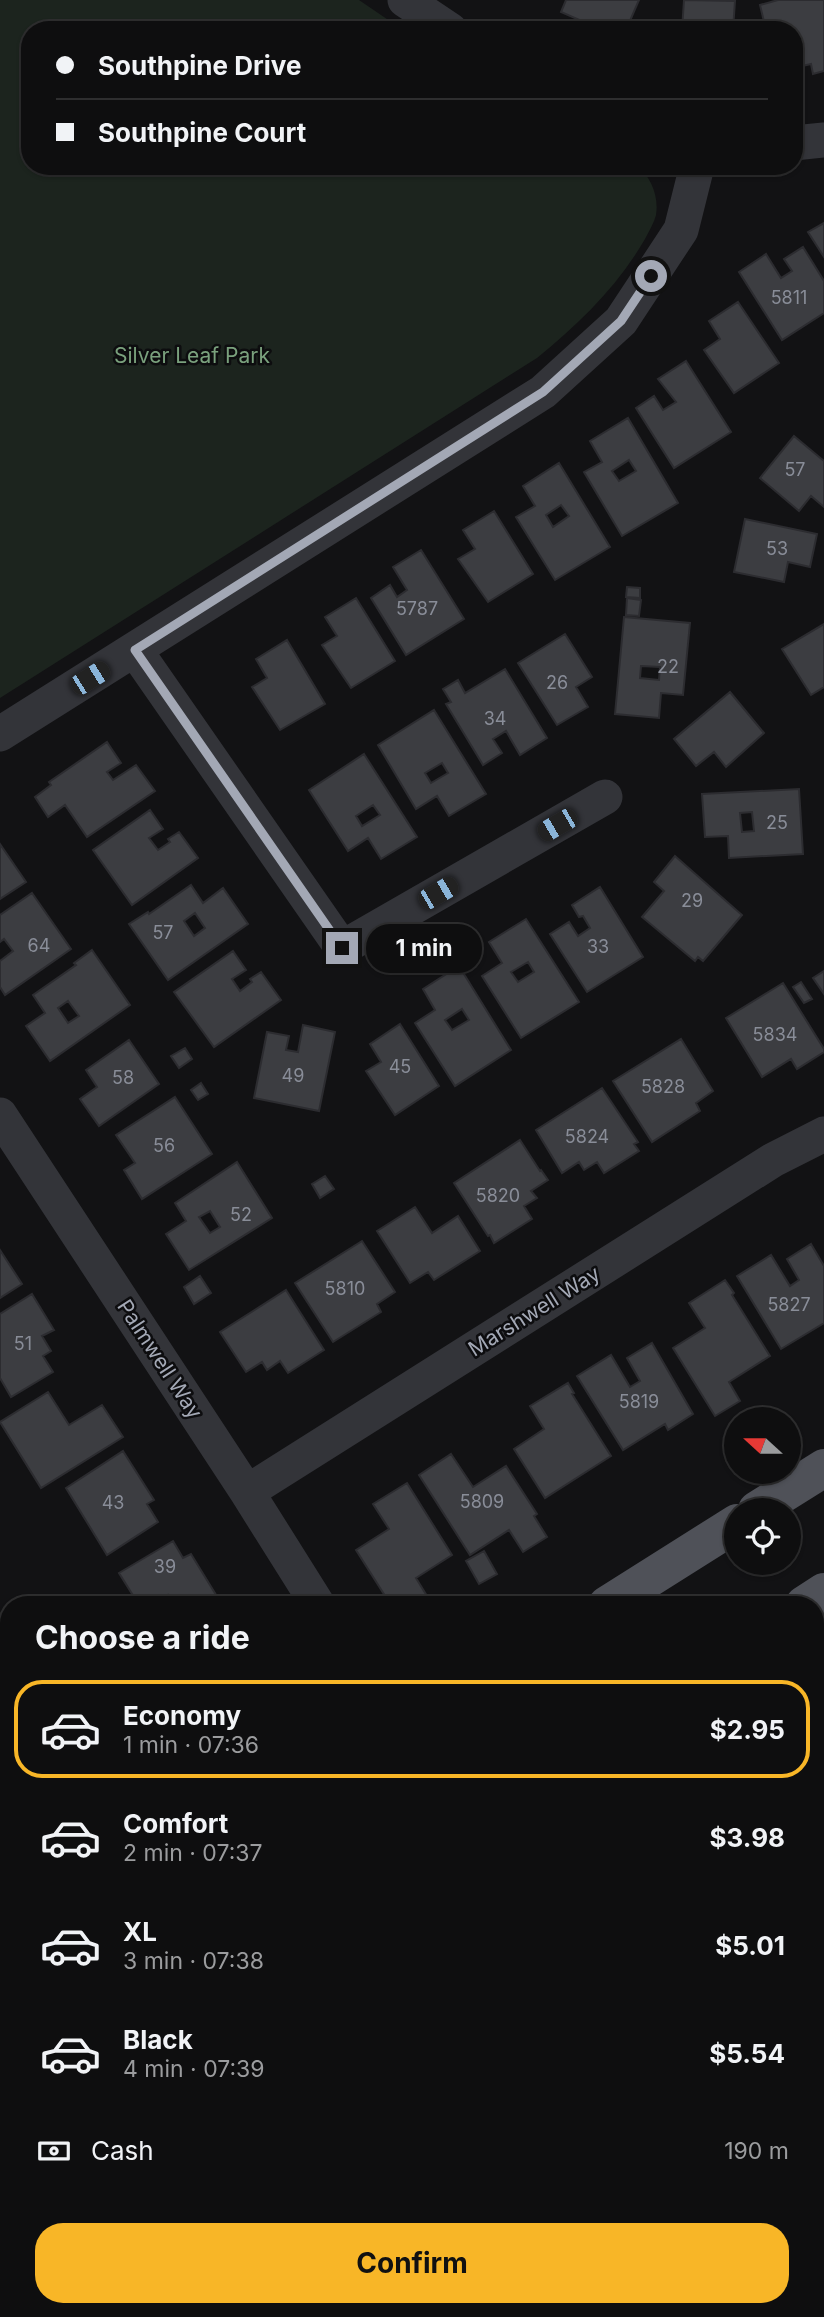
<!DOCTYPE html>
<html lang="en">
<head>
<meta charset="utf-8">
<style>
	:root { --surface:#0e0e0f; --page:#171718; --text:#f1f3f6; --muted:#9b9c9e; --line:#2e2e2f; --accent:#f8b627 }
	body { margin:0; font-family:Inter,sans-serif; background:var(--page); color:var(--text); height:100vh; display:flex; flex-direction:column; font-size:26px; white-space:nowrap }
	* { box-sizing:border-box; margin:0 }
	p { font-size:23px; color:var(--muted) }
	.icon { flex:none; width:38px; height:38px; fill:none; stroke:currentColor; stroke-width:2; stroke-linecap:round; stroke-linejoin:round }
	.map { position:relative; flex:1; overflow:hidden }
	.panel { position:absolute; left:0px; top:1596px; width:824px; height:721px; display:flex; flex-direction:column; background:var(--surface); border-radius:28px 28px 0 0; box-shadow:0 2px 5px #0004,0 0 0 2px var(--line) }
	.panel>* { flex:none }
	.banner { position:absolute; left:21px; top:21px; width:782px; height:154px; border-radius:28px; box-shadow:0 2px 5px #0004,0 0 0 2px var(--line); display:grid; align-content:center; height:154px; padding:0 35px; background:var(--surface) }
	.needle { width:46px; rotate:291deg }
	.fabs { position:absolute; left:724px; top:1407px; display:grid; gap:14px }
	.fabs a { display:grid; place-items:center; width:77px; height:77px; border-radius:50%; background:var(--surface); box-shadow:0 2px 5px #0004,0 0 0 2px var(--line); font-size:35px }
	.end { position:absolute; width:32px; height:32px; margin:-16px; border:9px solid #a3a8b5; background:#111; box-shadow:0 0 0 4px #111 }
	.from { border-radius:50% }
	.bubble { position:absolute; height:49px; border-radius:24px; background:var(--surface); box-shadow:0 2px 5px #0004,0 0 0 2px var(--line); font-size:23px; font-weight:700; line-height:49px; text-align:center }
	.car { position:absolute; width:21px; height:42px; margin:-21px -10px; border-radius:9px; box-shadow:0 0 5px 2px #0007; background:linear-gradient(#222 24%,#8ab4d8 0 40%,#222 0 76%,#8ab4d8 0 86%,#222 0) }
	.banner b { display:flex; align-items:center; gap:24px; height:66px; font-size:26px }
	.banner b+b { border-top:2px solid var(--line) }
	.banner i { width:18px; height:18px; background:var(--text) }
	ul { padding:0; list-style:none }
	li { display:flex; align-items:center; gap:21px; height:98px; margin:0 14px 10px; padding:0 21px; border:4px solid transparent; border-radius:28px }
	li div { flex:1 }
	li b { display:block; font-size:26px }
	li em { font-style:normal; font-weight:700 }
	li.current { border-color:var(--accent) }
	li>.icon { width:63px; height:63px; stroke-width:1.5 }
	h2 { padding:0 35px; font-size:32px; line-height:84px }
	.pay { display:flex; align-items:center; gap:18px; height:77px; padding:0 35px; font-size:26px }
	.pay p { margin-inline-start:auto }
	.action { display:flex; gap:14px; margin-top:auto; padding:14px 35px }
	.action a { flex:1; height:80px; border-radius:28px; background:var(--accent); color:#111; font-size:28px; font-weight:700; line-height:80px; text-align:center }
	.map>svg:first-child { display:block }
</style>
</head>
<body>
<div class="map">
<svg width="824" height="2317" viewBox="0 0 824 2317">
	<rect width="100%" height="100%" fill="#121214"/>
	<path fill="#1e1e21" d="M824,1682V1782L816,1787V1688Z
		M824,2011V2317H422L417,2308H816V2016Z
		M9,2198V2298L0,2303V2203Z"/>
	<path fill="#1c241e" d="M0,0H359L403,30H30V166H638C651,178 659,196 656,215C654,223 649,231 645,239C618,286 579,324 537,358L0,698Z"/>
	<path fill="#3c3d41" stroke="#2c2c30" stroke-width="2" fill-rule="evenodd" d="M566,0H639L626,30H589L591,25L561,12Z
		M684,0L735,1L733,30H682Z
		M778,0H824V71L813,74L811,64L794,68V30H766L760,5Z
		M824,223V257L808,232Z
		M803,247L824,281V313L782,340L739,272L766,254L781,278L792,271L784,259Z
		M738,302L779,363L734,393L704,350L720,339L709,321Z
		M686,361L731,432L674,468L636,408L654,396L663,410L676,402L658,379Z
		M628,418L678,503L622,536L584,472L602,462L590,441ZM629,460L636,471L619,481L612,471Z
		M794,436L824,461V507L811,496L799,511L760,478Z
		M559,463L610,547L555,580L516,517L535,506L523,486ZM561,505L569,516L553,527L546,515Z
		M494,511L533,574L488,602L458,559L475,549L463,530Z
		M745,519L817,534L810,567L788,562L784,582L734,572Z
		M421,550L464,619L406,655L371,598L390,585L397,597L407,590L393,567Z
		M627,587L640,588V598L626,597Z
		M356,598L395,661L351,688L322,645L337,636L325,617Z
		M627,598L641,600L639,616L626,615Z
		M624,617L690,623L683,695L661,693L659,718L615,714ZM641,666L660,667L659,680L640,678Z
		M824,624V687L811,695L782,649Z
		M565,634L592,677L576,687L588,707L557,725L518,663Z
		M287,640L325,704L280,730L252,687L267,678L256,659Z
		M505,669L547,738L520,755L506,731L493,739L502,753L483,765L446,704L451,702L443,689L458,680L465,693Z
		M730,692L764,733L726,767L714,752L696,766L674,739Z
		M434,710L486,794L449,816L437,796L416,809L378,745ZM442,763L448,773L431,783L425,773Z
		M107,742L121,763L107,772L113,780L136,765L155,791L87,837L65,805L48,817L35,797L51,785L49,782Z
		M364,754L417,837L381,859L368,838L348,851L309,790ZM373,805L380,815L362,826L356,816Z
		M799,789L803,854L729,858L728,836L705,837L702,794ZM752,812L754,831L742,832L740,813Z
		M150,810L163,829L149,838L158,850L170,842L168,839L179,832L198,858L132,905L93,850Z
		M0,844L26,882L0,899Z
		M675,856L742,915L703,961L698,957L695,961L642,917L664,891L654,882Z
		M191,885L203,903L223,888L248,924L168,980L129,924L148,912L149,914ZM195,913L205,928L194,936L184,921Z
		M600,887L643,957L587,992L550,934L569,922L578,936L590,928L583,916L579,917L572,905Z
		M32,893L71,949L5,995L0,987V961L13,951L4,939L0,942V915Z
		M526,919L579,1002L521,1038L482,976L502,963L489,942ZM528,962L534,972L518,982L511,972Z
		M92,950L130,1005L50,1061L26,1026L45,1013L33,995L76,965L74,963ZM68,1001L79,1016L68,1023L58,1008Z
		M233,951L246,970L232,979L240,991L252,982L250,979L261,972L281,1000L214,1047L174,992Z
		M459,966L511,1050L455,1086L415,1023L435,1010L423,989ZM462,1009L469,1020L452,1030L445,1020Z
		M824,971V994L813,978Z
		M801,982L812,999L804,1003L793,987Z
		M783,983L824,1049V1052L797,1069L791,1059L762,1077L726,1018Z
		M400,1024L439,1086L395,1115L366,1071L381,1062L370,1044Z
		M303,1025L335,1032L319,1111L254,1098L267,1032L289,1036L286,1050L298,1052Z
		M681,1039L713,1091L696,1103L700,1111L652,1142L613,1081Z
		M129,1040L159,1084L99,1126L80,1099L97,1087L86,1070Z
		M185,1048L192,1059L179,1068L171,1056Z
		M201,1083L208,1094L198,1100L191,1090Z
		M602,1088L638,1142L634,1144L639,1151L604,1173L597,1162L584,1170L579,1162L562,1173L536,1130Z
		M175,1097L212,1154L142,1199L124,1170L135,1163L116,1135Z
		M520,1140L540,1171L541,1170L548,1180L531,1191L537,1198L524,1206L532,1219L494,1243L490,1235L488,1236L454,1183Z
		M237,1162L272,1218L189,1270L166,1234L186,1221L175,1203ZM210,1211L220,1227L210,1233L199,1217Z
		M325,1176L334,1189L320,1198L312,1184Z
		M415,1207L432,1233L458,1216L480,1251L434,1280L428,1272L410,1283L377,1231Z
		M362,1241L395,1292L377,1304L381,1312L333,1342L295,1283Z
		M811,1244L824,1266V1323L781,1349L737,1276L771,1255L790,1286L799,1280L787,1259Z
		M0,1250L22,1284L0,1298Z
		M200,1276L211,1293L194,1304L184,1287Z
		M725,1280L734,1293L732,1295L770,1356L729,1382L740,1401L715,1416L673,1348L705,1328L689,1303Z
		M286,1290L324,1350L288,1373L280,1361L267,1370L262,1362L246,1372L220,1332Z
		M32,1294L54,1330L42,1336L51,1351L43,1356L53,1372L11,1397L0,1378V1314Z
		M652,1343L693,1414L668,1430L665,1424L623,1450L577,1376L611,1355L630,1387L640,1381L627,1358Z
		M568,1383L574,1393L572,1394L611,1456L545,1498L514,1449L544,1429L530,1406Z
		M48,1392L69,1425L102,1405L123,1437L41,1488L0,1422Z
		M123,1451L154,1500L147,1504L158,1522L107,1555L66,1488Z
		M451,1454L473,1487L506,1466L537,1514L534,1516L547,1537L523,1552L509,1530L470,1555L419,1475Z
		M407,1483L452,1555L416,1578L427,1596L414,1605H386L384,1601L387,1599L356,1550L389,1529L373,1504Z
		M173,1541L183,1558L191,1554L221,1603L218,1605H174L168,1595L153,1605H139L119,1573Z
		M484,1551L497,1574L479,1584L466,1561Z
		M9,1638V1730L0,1735V1643Z
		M0,1751L9,1761V1838L0,1846Z"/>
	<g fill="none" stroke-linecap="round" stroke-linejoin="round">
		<path stroke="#393b40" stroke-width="4.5" stroke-dasharray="3.5 5" stroke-linecap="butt" d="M433,2308L439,2317"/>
		<path stroke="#333439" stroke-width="18" d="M356,2308L362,2317"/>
		<path stroke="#333439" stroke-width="35" d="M405,0L450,30
			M794,143L824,140
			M135,650L342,948L605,797
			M0,734L543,392L621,321L681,230L697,166
			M0,1115L247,1492L318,1605
			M247,1492L773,1160L824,1134"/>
		<path stroke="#414349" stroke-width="38" d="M816,1899L824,1893
			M816,1976L824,1971
			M167,2317L181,2308
			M295,2317L309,2308"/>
		<path stroke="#4f5158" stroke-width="38" d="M757,1510L824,1468
			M607,1605L737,1523
			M804,1605L824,1592
			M0,1987L9,1982
			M0,2113L9,2107"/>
		<path stroke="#484a50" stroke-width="5" stroke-dasharray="9 7" stroke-linecap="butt" d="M816,1719L824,1713
			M816,1746L824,1740
			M0,2232L9,2226
			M0,2259L9,2253"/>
	</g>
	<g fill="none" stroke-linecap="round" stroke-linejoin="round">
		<path stroke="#a3a8b5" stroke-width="9" d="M342,948L135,650L543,392L621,321L651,276"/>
	</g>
	<g text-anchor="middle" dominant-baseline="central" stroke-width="5" stroke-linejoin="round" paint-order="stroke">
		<g font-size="18" fill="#898d98">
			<text x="789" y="297">5811</text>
			<text x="795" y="469">57</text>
			<text x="777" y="548">53</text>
			<text x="417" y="608">5787</text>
			<text x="668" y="666">22</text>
			<text x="557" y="682">26</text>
			<text x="495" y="718">34</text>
			<text x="777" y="822">25</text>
			<text x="692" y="900">29</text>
			<text x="163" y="932">57</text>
			<text x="39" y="945">64</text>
			<text x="598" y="946">33</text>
			<text x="775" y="1034">5834</text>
			<text x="400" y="1066">45</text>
			<text x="293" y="1075">49</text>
			<text x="123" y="1077">58</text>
			<text x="663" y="1086">5828</text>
			<text x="587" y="1136">5824</text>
			<text x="164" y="1145">56</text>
			<text x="498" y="1195">5820</text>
			<text x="241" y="1214">52</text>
			<text x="345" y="1288">5810</text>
			<text x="789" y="1304">5827</text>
			<text x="23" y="1343">51</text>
			<text x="639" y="1401">5819</text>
			<text x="482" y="1501">5809</text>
			<text x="113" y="1502">43</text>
			<text x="165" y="1566">39</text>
		</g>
		<g font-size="21" fill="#7aa17d" stroke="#0d0d0f">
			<text x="192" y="355">Silver Leaf Park</text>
		</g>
		<g font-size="21" fill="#a3a8b5" stroke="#0d0d0f">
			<text transform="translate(534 1311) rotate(-32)">Marshwell Way</text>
			<text transform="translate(160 1359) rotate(57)">Palmwell Way</text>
		</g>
	</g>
</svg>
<div class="fabs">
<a><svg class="needle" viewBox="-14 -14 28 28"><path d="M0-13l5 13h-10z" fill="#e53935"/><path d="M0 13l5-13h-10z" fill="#9b9c9e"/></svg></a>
<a><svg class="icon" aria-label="locate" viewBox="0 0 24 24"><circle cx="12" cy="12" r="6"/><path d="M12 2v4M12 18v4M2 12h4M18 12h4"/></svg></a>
</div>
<i class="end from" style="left:651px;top:276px"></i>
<i class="end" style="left:342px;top:948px"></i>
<div class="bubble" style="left:366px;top:924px;width:116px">1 min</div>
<i class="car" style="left:90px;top:678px;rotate:58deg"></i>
<i class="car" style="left:557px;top:825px;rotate:240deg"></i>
<i class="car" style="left:438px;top:893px;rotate:60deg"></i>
<div class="banner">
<b><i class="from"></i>Southpine Drive</b>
<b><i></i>Southpine Court</b>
</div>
<section class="panel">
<h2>Choose a ride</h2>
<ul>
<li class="current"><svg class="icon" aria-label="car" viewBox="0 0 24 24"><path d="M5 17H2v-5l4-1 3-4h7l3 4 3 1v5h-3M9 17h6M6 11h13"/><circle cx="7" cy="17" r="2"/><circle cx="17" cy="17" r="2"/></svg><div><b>Economy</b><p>1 min · 07:36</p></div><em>$2.95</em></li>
<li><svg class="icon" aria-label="car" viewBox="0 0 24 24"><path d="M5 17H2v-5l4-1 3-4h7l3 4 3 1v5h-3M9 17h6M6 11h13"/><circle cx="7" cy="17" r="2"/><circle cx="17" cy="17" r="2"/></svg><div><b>Comfort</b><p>2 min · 07:37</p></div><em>$3.98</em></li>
<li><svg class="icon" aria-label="car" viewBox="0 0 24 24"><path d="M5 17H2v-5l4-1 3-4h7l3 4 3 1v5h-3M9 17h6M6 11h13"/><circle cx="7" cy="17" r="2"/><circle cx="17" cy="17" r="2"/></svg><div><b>XL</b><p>3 min · 07:38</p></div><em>$5.01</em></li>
<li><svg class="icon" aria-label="car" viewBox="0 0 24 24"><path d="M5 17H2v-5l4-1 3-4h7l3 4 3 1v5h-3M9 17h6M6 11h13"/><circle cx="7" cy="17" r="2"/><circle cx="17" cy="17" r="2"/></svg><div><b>Black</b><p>4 min · 07:39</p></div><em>$5.54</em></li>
</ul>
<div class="pay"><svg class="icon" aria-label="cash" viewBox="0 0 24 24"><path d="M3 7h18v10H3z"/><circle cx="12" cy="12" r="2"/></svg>Cash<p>190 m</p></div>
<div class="action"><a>Confirm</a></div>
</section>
</div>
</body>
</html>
